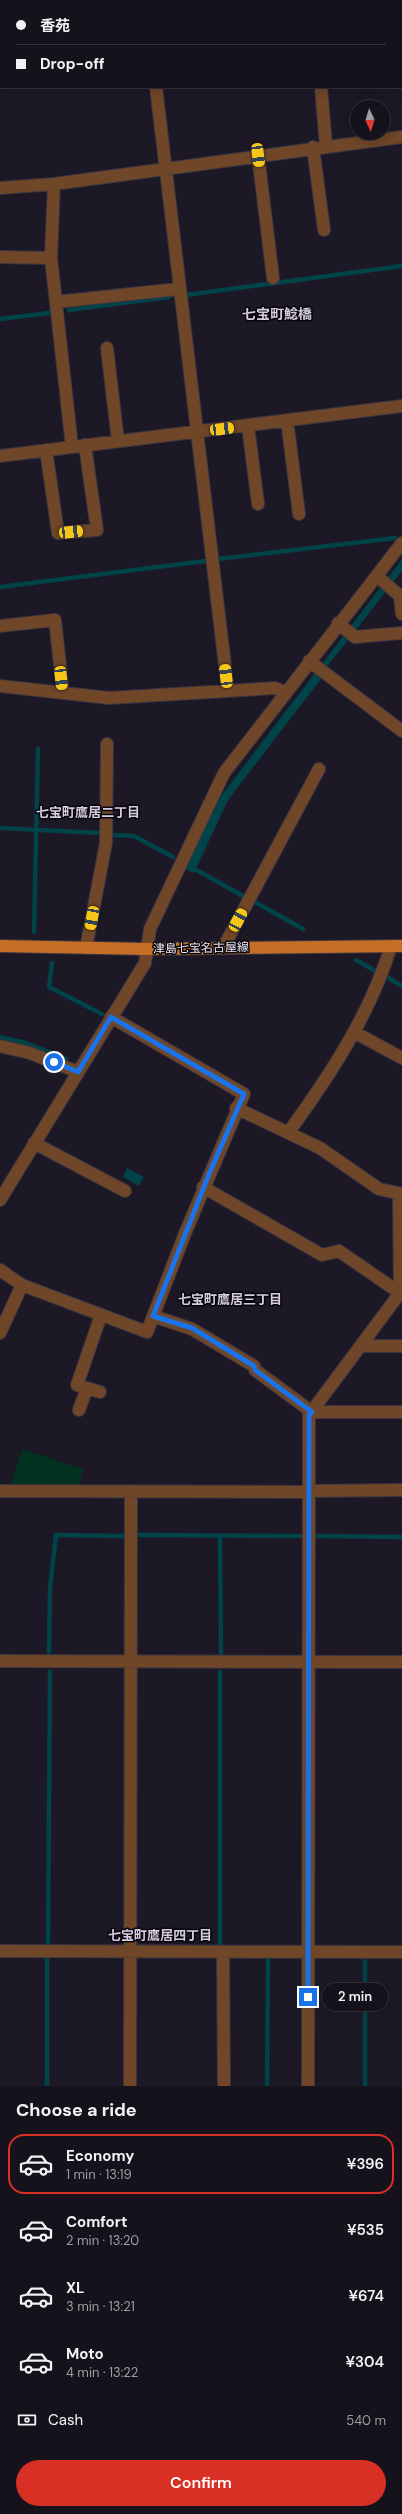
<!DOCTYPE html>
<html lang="en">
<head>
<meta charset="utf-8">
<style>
	:root { --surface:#16121c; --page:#1f1b25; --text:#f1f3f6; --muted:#9e9ea3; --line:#35323b; --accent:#d93025 }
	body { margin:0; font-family:"DM Sans","Noto Sans JP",sans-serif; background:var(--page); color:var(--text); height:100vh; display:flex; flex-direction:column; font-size:15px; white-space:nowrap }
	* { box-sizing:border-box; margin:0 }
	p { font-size:13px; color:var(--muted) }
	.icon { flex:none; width:22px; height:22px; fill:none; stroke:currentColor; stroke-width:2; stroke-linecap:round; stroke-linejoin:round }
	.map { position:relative; height:2086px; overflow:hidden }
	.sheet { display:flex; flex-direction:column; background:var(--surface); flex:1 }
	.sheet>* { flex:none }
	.hud { position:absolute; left:0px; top:0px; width:402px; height:88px; box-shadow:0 2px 10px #0003,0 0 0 1px var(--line); display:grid; align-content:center; height:88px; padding:0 16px; background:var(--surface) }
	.needle { width:26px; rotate:176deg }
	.tools { position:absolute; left:350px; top:100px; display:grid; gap:8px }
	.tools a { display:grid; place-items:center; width:40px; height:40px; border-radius:50%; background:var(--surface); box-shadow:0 2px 10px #0003,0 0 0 1px var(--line); font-size:20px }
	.end { position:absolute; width:18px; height:18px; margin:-9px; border:5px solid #1a73e8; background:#fff; box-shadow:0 0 0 2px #fff }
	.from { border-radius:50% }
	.bubble { position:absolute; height:28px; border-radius:14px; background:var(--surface); box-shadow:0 2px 10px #0003,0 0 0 1px var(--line); font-size:13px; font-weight:600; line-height:28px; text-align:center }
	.car { position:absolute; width:12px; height:24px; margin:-12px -6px; border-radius:5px; box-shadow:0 0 3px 1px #0007; background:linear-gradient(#f5c518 24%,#345 0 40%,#f5c518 0 76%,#345 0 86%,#f5c518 0) }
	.hud b { display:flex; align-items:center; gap:14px; height:38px; font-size:15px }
	.hud b+b { border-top:1px solid var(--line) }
	.hud i { width:10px; height:10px; background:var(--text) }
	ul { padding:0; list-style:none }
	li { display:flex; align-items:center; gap:12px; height:60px; margin:0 8px 6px; padding:0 8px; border:2px solid transparent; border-radius:16px }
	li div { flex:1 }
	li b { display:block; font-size:15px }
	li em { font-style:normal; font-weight:600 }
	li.on { border-color:var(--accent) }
	li>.icon { width:36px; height:36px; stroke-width:1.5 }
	h2 { padding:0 16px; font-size:18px; line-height:48px }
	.pay { display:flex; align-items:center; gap:10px; height:44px; padding:0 16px; font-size:15px }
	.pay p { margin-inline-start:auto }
	.primary-button { display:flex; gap:8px; margin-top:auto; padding:8px 16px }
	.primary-button a { flex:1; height:46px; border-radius:24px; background:var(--accent); color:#fff; font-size:16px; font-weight:600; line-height:46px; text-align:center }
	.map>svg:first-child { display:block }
</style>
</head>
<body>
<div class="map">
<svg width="402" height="2086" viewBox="0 0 402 2086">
	<rect width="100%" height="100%" fill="#1d1826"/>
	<path fill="#013320" d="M22,1449L83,1469L79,1485H11Z"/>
	<path fill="#004349" d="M0,0H33L1,1L0,36Z
		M402,559V571L319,677L321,679L228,800L194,873L184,869L221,796Z
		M127,1168L144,1177L139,1186L123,1177Z"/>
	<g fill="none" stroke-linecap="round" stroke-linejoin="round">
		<path stroke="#004349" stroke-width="4.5" d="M55,1L56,0
			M0,58L1,57
			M186,295L402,266
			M69,310L169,297
			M0,319L49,313
			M218,559L395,538
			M0,587L205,561
			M0,828L100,833
			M114,835L134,836L173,857
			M193,868L243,896
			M255,902L303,929
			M34,932L38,749
			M356,960L379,973
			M52,963L49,987L102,1014
			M387,977L402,986
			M0,1037L26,1043L66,1059
			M139,1535L301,1536
			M220,1536L221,1654
			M316,1536L402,1537
			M49,1652L50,1587L56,1535L125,1536
			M220,1672V1947H225
			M48,1945L50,1672
			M47,2086V1958
			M267,2086L268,1958
			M365,2086V1961"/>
		<defs>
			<path id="minor" d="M144,0V1
				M350,1L352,0
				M156,87L228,691
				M321,87L326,146
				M313,147L324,230
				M258,155L273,278
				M54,184L51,258L72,447
				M0,188L54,184L402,137
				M0,257L51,258
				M56,302L178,289
				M107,348L118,441
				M287,420L299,514
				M248,426L258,504
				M46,450L58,533L97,530L85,445
				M0,456L402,406
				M377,576L400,596L402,614
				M338,623L355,637L402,633
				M0,626L55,620L63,692
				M309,661L402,731
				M0,686L109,698L275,688L285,692
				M86,948L106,843L107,744
				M223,948L319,769
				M354,1032L402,1058
				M0,1046L30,1053L78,1072
				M236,1108L320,1148L379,1189L402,1194
				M288,1133C330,1075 370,1015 391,946
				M34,1143L125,1191
				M203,1187L322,1255L339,1251L400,1293
				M0,1200L145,963L150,929L224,773L402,543
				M0,1270L22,1285L147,1332L186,1231L244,1094L111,1017
				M153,1316L192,1329L254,1366L255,1370L312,1412H402
				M0,1333L22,1285
				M361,1346H402
				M100,1392L77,1385L101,1315
				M79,1410L87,1388
				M0,1491L309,1492
				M309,1491L402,1490
				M0,1661L402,1662
				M0,1951L402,1952
				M223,1952L224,2086
				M130,2086L131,1491
				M308,2086L309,1415L400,1293L399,1194"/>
			<path id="major" d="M0,946L147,949L402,946"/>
		</defs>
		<use href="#minor" stroke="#3a3543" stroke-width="14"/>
		<use href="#major" stroke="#3a3543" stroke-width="14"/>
		<use href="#minor" stroke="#6f4627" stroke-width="12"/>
		<use href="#major" stroke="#c46f25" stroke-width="12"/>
	</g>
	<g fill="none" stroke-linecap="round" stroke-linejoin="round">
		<path stroke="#1a73e8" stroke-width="5" d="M54,1062L78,1072L111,1017L244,1094L209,1174L153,1316L192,1328L254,1366L255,1370L312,1412L309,1415L308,1997"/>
	</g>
	<g text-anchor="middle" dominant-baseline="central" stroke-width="3" stroke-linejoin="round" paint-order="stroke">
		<g font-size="12" fill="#eeeaf4" stroke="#07050a">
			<text transform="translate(201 948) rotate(-1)">津島七宝名古屋線</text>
		</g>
		<g font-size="13" font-weight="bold" fill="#d4cde1" stroke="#07050a">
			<text x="88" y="812">七宝町鷹居二丁目</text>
			<text x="230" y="1299">七宝町鷹居三丁目</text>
			<text x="160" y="1935">七宝町鷹居四丁目</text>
		</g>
		<g font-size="14" font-weight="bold" fill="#d4cde1" stroke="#07050a">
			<text x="277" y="314">七宝町鯰橋</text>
		</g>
	</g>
</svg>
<div class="tools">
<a><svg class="needle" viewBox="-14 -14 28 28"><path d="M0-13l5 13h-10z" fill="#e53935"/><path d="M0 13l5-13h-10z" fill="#9e9ea3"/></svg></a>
</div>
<i class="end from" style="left:54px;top:1062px"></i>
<i class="end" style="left:308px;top:1997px"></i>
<div class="bubble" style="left:322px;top:1983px;width:66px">2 min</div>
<i class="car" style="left:258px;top:155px;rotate:173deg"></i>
<i class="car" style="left:222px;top:429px;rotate:83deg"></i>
<i class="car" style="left:71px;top:532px;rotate:84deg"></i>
<i class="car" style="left:226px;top:676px;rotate:353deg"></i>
<i class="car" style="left:61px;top:678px;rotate:174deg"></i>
<i class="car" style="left:92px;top:918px;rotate:191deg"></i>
<i class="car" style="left:238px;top:920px;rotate:28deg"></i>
<div class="hud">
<b><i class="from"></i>香苑</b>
<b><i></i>Drop-off</b>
</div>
</div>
<section class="sheet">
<h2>Choose a ride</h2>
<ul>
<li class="on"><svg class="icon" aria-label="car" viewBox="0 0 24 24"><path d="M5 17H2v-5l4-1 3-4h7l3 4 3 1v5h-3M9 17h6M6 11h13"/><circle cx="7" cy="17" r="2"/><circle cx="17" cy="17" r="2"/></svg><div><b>Economy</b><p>1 min · 13:19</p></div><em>¥396</em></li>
<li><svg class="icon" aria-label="car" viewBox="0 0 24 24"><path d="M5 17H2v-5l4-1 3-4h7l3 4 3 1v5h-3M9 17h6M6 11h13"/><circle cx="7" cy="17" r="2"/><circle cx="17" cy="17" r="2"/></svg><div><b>Comfort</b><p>2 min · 13:20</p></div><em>¥535</em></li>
<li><svg class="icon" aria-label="car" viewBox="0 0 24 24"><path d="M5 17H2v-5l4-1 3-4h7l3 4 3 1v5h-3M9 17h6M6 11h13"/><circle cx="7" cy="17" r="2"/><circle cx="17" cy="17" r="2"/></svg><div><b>XL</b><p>3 min · 13:21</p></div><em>¥674</em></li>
<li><svg class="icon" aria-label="car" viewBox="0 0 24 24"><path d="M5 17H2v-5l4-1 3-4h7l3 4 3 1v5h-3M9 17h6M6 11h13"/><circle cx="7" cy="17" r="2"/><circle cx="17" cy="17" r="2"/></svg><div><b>Moto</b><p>4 min · 13:22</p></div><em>¥304</em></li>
</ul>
<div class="pay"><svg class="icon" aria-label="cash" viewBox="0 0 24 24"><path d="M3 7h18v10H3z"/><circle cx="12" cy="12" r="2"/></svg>Cash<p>540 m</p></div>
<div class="primary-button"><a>Confirm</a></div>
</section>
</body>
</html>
